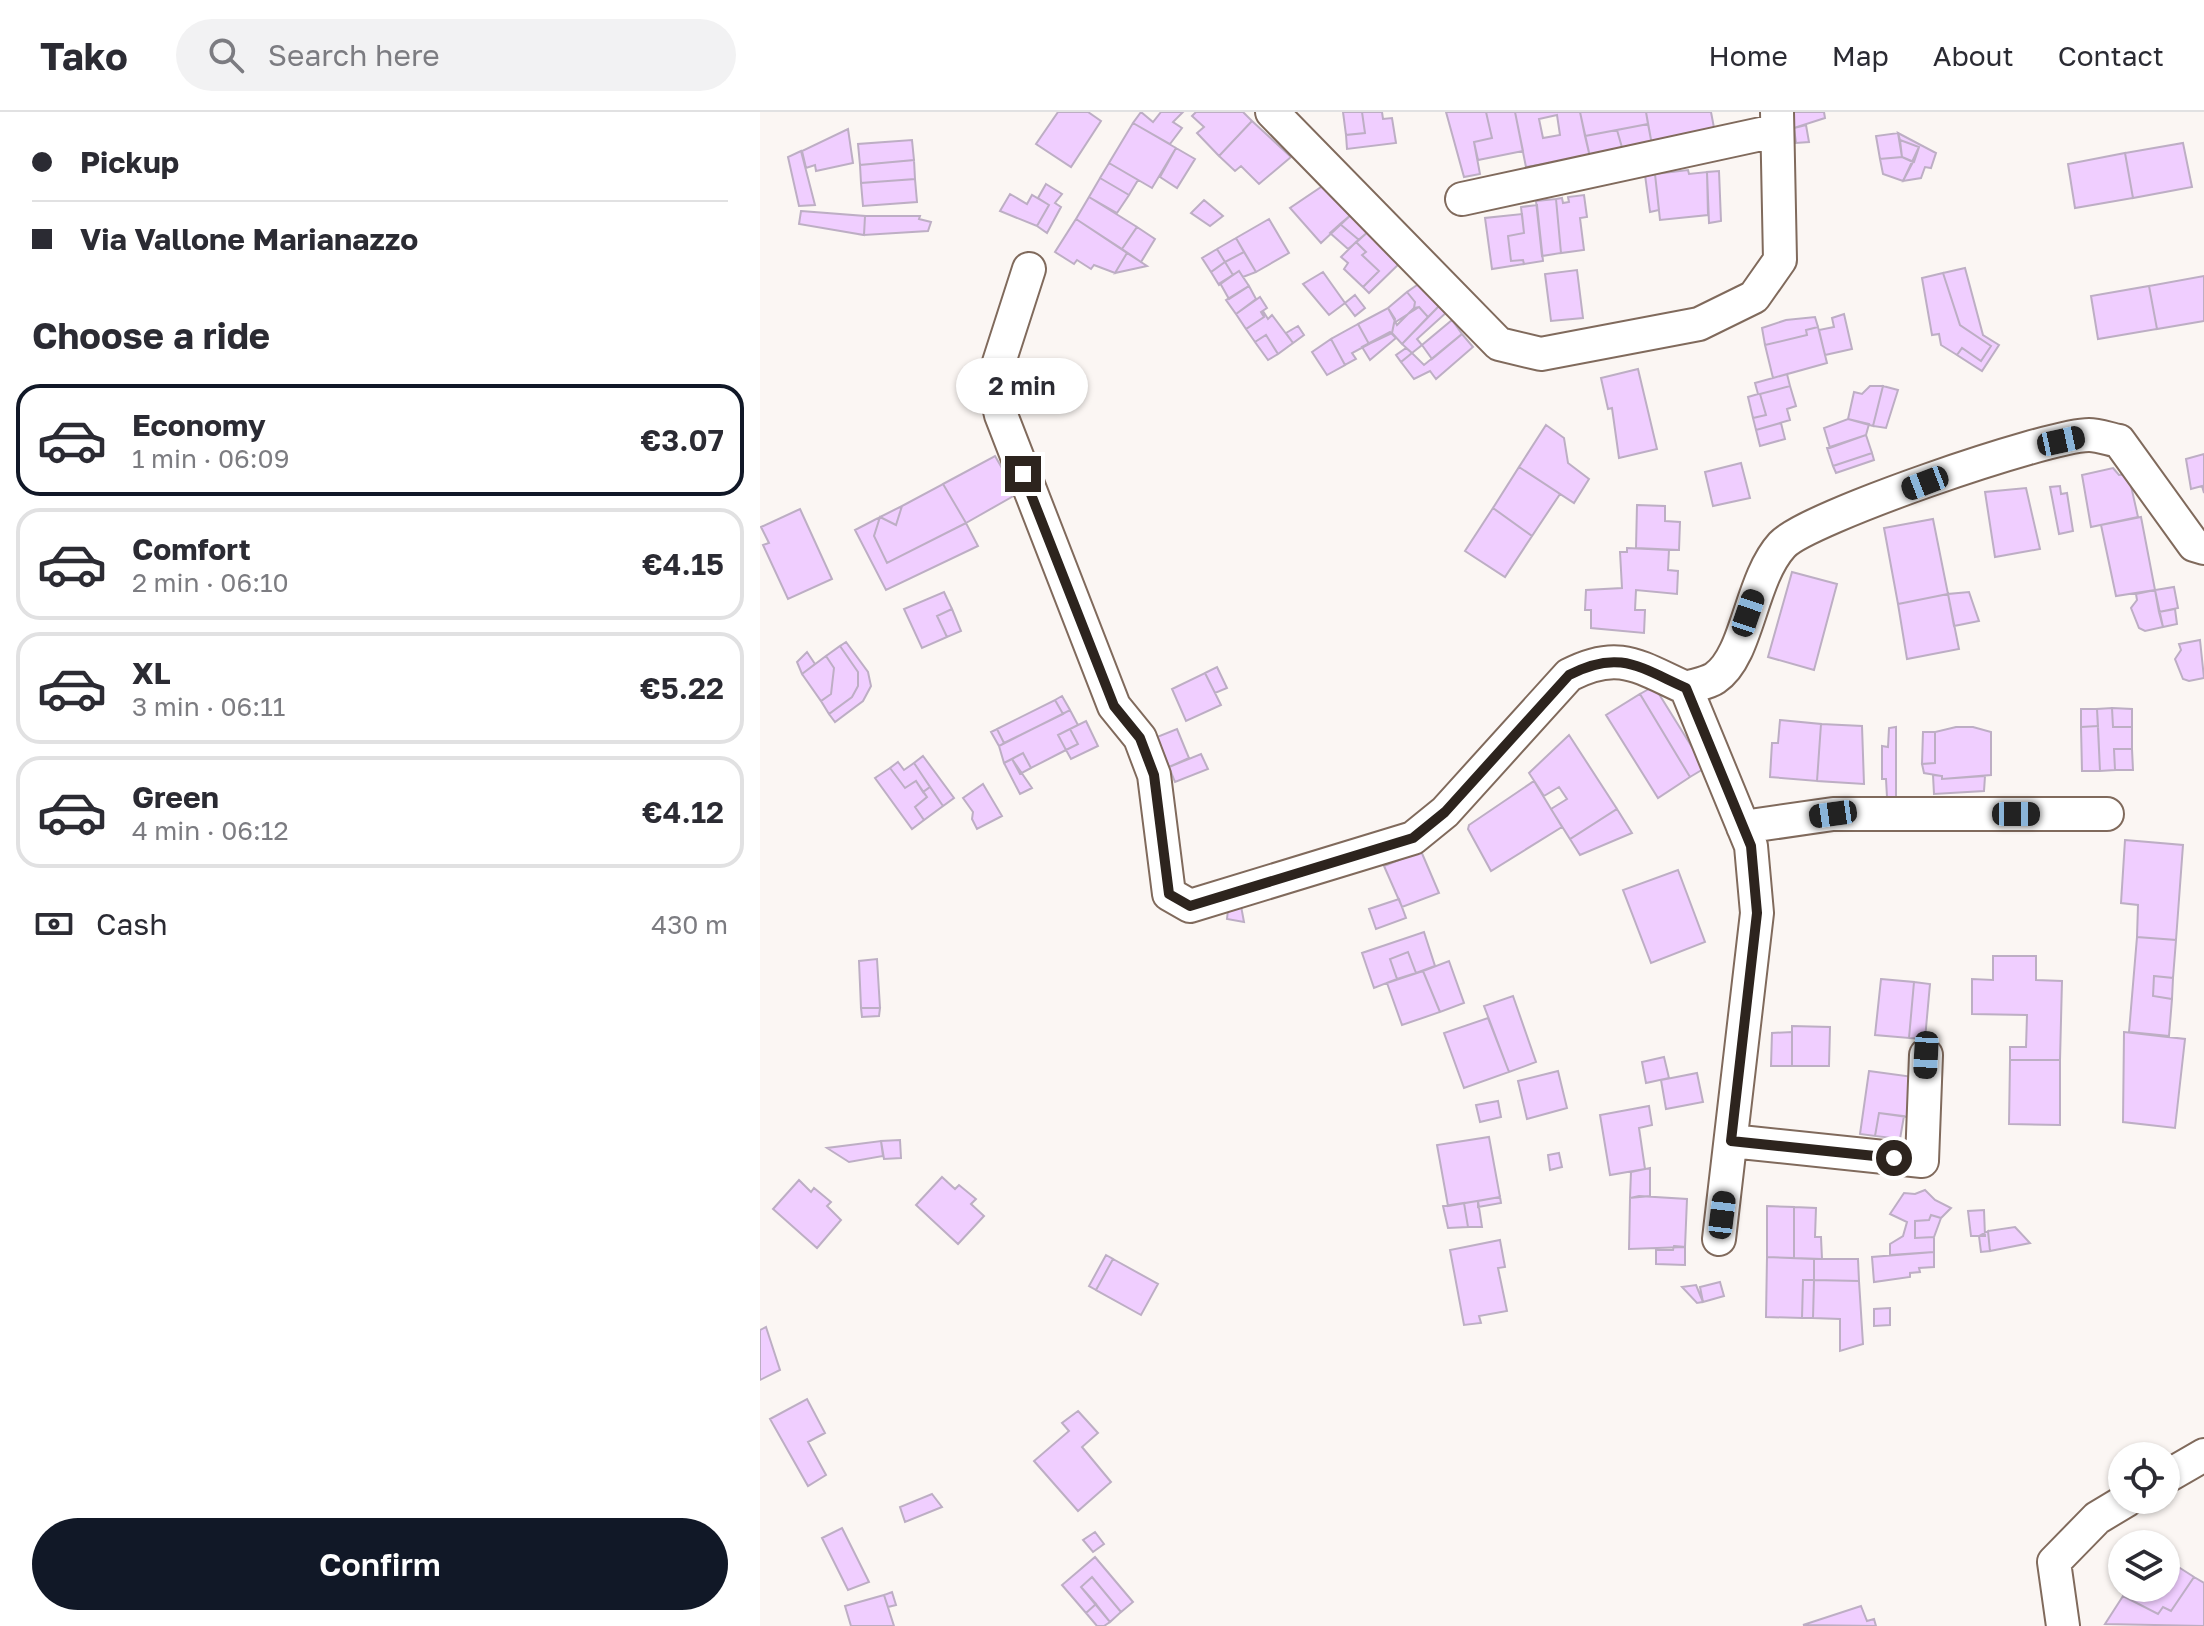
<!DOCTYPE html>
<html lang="en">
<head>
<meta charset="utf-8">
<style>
	:root { --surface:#fff; --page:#f2f2f3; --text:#2b2b33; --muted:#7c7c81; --line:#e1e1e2; --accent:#111827 }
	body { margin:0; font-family:"Golos Text",sans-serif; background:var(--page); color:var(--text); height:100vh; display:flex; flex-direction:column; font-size:30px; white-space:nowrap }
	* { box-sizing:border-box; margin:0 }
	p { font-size:26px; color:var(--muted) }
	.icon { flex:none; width:44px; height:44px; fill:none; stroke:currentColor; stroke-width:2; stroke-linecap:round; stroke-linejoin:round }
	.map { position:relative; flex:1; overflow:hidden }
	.side { display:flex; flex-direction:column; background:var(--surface); width:760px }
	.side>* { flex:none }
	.guide { display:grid; align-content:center; height:176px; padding:0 32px; background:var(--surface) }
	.controls { position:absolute; left:1348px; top:1330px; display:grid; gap:16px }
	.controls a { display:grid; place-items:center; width:72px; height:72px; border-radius:50%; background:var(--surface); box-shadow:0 2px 6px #0004; font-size:40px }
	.end { position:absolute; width:36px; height:36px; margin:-18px; border:10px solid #2d241e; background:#fff; box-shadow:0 0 0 4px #fff }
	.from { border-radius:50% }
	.bubble { position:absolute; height:56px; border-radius:28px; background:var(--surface); box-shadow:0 2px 6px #0004; font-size:26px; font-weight:600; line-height:56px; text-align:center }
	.car { position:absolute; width:24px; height:48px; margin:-24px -12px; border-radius:10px; box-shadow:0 0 6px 2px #0007; background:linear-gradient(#222 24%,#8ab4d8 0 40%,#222 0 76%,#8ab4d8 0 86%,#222 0) }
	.guide b { display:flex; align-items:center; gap:28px; height:76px; font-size:30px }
	.guide b+b { border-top:2px solid var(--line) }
	.guide i { width:20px; height:20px; background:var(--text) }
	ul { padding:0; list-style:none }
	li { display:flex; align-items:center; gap:24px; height:112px; margin:0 16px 12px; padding:0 16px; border:4px solid var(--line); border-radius:24px }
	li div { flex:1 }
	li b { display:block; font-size:30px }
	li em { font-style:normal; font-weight:600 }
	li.current { border-color:var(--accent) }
	li>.icon { width:72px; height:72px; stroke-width:1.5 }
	h2 { padding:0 32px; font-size:36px; line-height:96px }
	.pay { display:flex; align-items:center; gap:20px; height:88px; padding:0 32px; font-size:30px }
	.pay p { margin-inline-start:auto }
	.button { display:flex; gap:16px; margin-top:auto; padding:16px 32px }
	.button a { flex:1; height:92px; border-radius:48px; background:var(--accent); color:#fff; font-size:32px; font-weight:600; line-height:92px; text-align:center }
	header { display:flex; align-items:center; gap:48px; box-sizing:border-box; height:112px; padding:0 40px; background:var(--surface); border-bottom:2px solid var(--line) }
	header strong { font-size:38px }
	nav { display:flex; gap:44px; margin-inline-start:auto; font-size:28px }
	.search { width:560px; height:72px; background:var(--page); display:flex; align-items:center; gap:20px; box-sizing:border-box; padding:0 28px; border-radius:44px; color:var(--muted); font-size:30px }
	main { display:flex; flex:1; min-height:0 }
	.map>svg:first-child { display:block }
</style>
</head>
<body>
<header>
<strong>Tako</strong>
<div class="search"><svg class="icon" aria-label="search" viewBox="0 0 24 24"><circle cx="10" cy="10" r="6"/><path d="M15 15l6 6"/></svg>Search here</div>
<nav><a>Home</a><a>Map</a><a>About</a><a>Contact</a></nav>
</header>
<main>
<section class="side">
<div class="guide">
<b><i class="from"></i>Pickup</b>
<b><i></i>Via Vallone Marianazzo</b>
</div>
<h2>Choose a ride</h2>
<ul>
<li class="current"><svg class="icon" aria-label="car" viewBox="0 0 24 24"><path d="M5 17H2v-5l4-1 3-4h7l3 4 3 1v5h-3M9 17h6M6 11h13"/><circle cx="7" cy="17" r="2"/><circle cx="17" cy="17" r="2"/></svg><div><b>Economy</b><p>1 min · 06:09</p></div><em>€3.07</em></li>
<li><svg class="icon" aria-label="car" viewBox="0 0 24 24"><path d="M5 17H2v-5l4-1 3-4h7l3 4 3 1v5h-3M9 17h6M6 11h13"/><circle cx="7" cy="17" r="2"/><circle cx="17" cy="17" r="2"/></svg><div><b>Comfort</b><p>2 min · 06:10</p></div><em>€4.15</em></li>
<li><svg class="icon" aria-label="car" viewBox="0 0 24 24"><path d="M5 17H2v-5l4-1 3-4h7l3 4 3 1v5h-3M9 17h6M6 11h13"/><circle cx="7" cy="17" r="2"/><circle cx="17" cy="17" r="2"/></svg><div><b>XL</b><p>3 min · 06:11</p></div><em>€5.22</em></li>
<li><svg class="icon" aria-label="car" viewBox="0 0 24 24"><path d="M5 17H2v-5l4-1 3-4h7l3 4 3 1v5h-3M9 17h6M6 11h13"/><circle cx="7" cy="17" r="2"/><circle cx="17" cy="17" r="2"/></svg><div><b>Green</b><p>4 min · 06:12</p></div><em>€4.12</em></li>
</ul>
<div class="pay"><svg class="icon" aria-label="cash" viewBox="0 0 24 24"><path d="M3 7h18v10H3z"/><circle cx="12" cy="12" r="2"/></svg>Cash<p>430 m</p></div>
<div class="button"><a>Confirm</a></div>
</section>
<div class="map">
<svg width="1444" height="1514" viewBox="0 0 1444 1514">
	<rect width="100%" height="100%" fill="#fbf6f3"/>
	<path fill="#f0ceff" stroke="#bdaec4" stroke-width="2" fill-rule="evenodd" d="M298,0H328L341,9L311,55L276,32Z
		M381,0L393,10L401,0H423L413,10L422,16L410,32L373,11Z
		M436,0H483L492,9L459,44L437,21L444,15L432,4Z
		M583,0H602L605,21L586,23Z
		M602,0H622L623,7L632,6L636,31L587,37L586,23L605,21Z
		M686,0H726L732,26L714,30L720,62L704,65Z
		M726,0H755L763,39L718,48L714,30L732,26Z
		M755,0H820L830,45L766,55ZM797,3L800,23L783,26L779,7Z
		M820,0H886L888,12L825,24Z
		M886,0H951L955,21L892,33Z
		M1032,0H1064L1065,6L1034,16Z
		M492,9L531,45L499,72L481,54L475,59L459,44Z
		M373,11L416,36L392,76L349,51Z
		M888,12L892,33L863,39L857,18Z
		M1046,13L1049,30L1036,31L1034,16Z
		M88,17L93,51L56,59L55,53L46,56L42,39Z
		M857,18L863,39L830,45L825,24Z
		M1138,21L1176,41L1171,56L1165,55L1161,66L1143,69L1159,35L1140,28Z
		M1138,21L1142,45L1120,47L1116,24Z
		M152,28L154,48L100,53L98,32Z
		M1140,28L1159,35L1154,50L1142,45Z
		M1423,31L1432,75L1373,86L1365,41Z
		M416,36L435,47L417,76L400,65Z
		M41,39L55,93L39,94L28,45Z
		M1365,41L1373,86L1315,96L1308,52Z
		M1142,45L1153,50L1143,69L1123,62L1120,47Z
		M154,48L155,67L101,71L100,53Z
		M349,51L378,68L369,83L340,66Z
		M928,58L929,62L947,60L948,103L900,108L895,62Z
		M959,59L961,109L949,111L947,60Z
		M895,62L899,98L890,100L885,63Z
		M340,66L369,83L357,101L329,85Z
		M155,67L157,90L103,94L101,71Z
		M286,72L302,82L295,91L301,95L287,121L277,114L289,93L278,86Z
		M564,73L593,101L561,131L530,96Z
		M250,82L267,92L272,83L289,93L277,114L240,99Z
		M824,83L827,105L820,106L824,138L801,141L796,87L802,86L803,91L809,90L808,85Z
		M329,85L377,115L362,137L316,107Z
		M796,87L801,141L782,144L776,89Z
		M444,88L463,104L450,114L431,101Z
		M777,93L783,149L764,152L763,148L751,149L748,124L764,121L761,95Z
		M41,99L105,104L104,123L39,112Z
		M593,101L610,118L599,128L580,112Z
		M762,102L764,121L748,124L751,149L763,148L764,152L732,157L725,106Z
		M105,104H160L159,107L171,110L168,119L104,123Z
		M316,107L367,141L355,161L334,153L331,157L317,148L314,152L295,140Z
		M509,107L529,141L496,160L476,126Z
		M580,112L599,128L588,137L570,121Z
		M377,115L395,127L381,150L362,137Z
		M610,118L642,149L609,181L603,175L619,159L602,143L606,140L596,130Z
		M476,126L484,140L465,150L457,137Z
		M596,130L606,140L602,143L619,159L603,175L584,157L588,151L581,145Z
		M457,137L465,150L451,160L442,146Z
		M484,140L496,160L483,165L479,159L473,163L465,150Z
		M367,141L381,150L387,154L355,161Z
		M465,150L473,163L459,173L451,160Z
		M1205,156L1223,223L1239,233L1222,259L1197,243L1202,236L1221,249L1231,234L1200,213L1183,161Z
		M817,158L823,206L791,209L785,162Z
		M479,159L489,174L469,187L460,171Z
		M563,160L585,191L569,203L543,172Z
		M1183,161L1200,213L1231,234L1221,249L1202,236L1197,243L1181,233L1179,222L1172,223L1162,166Z
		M1444,164V209L1397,217L1389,174Z
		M660,171L681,192L668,205L659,195L654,196L655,190L647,180Z
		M489,174L496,187L476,202L466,188Z
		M1389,174L1397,217L1338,227L1331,184Z
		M647,180L655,190L654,196L637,213L628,196Z
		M595,183L605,196L595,204L585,191Z
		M500,185L507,196L501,200L504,205L486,217L476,202Z
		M681,192L688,199L657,227L662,233L652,241L642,232Z
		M659,195L668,205L642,232L632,221L634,211Z
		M628,196L635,207L632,221L609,232L598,212Z
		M503,199L508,207L512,203L533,231L518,242L506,223L495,230L486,217L504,205Z
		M1084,202L1092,237L1065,243L1059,218L1074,215L1072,206Z
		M1055,205L1058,215L1046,218L1047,223L1005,233L1002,216L1026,208Z
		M692,208L702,222L672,247L662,233Z
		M598,212L609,232L592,241L596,247L585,253L571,227Z
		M538,214L544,223L533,231L526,221Z
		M1058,215L1067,251L1013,266L1005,233L1047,223L1046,218Z
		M630,220L636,226L610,248L602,235Z
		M702,222L713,235L676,267L670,259L654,267L641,250L652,241L664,253Z
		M506,223L518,242L508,248L495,230Z
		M571,227L585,253L567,263L552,240Z
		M646,236L652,241L641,250L636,243Z
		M878,257L897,337L859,346L852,296L848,297L841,266Z
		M1027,262L1030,274L1000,282L1006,303L993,306L988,285L998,282L995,271Z
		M1030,274L1036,294L1027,297L1030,308L996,318L993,306L1006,303L1000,282Z
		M1110,274H1123L1113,314L1088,307L1094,280L1102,282Z
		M1123,274L1138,278L1126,316L1113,314Z
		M1088,307L1109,312L1106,323L1070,336L1064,316Z
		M1021,311L1025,327L1000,334L996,318Z
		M786,313L804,326L808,351L829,367L814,391L759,355Z
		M1106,323L1112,341L1073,354L1067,336Z
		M1112,341L1114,348L1076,361L1073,354Z
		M1444,342V381L1442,374L1431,377L1426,347Z
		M235,344L257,382L206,411L183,372Z
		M981,351L990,386L953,394L945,360Z
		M759,355L800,382L772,424L733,396Z
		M1353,356L1359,363L1367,362L1369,365L1378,405L1331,415L1322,363Z
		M183,372L206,411L127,451L114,424L120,405L136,413L142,394Z
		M1300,374L1301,382L1307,381L1313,419L1299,422L1290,375Z
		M1266,376L1280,437L1235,445L1225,380Z
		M877,393L905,394V409L920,410L919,438L876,436Z
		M142,394L136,413L120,405Z
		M733,396L772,424L745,465L705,439Z
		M40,397L72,467L28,487L3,433L9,431L1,415Z
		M120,405L114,424L127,451L206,411L218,434L126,478L95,418Z
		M1381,405L1395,478L1356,484L1341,413Z
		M1173,407L1188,482L1138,492L1124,416Z
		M867,436L909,438L908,458L918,459L917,482L876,478L875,498H885L884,521L831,516V498H825L826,478L862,476L860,440H867Z
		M1032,460L1077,472L1054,558L1008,545Z
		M1414,475L1418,496L1399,500L1395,478Z
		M1395,478L1403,515L1385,519L1379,516L1371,496L1377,488L1376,482Z
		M184,480L192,497L177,504L187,525L162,536L144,497Z
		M1209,480L1219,509L1194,514L1188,482Z
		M1188,482L1199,537L1147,547L1138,492Z
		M192,497L201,519L187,525L177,504Z
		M1415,497L1417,512L1403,515L1399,500Z
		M1440,528L1444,566L1429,569L1423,567L1415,547L1421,538L1419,532Z
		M86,530L108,560L111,574L103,589L75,610L69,602L92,585L98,574V560L80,534Z
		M80,534L98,560V574L92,585L69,602L61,589L71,582L74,556L66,544Z
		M47,540L55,552L42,562L37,550Z
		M66,544L74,556L71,582L61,589L42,562Z
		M457,555L467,576L455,581L445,561Z
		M445,561L461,593L426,609L412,577Z
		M894,574L945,656L930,665L880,582Z
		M880,582L930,665L898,686L846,603Z
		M302,584L310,598L303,602L295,588Z
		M295,588L303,602L244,631L237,617Z
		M1352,596L1372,597V615H1353Z
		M1352,596L1353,615H1372V637H1354L1355,658L1340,659L1337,597Z
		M1321,597H1337L1338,614L1321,615Z
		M310,598L318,613L298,623L306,638L271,656L263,641L244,651L239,634Z
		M1020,608L1061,612L1057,669L1010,665L1012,631H1018Z
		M326,609L338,634L311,647L306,638L318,632L310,617Z
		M1061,612L1102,614L1104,672L1057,669Z
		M1338,614L1340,659H1322L1321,615Z
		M1136,615V685H1127L1126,667H1122V634L1128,635L1129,616Z
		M1196,615H1213L1231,620V663L1182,667V664L1164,661L1162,652L1175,651V620Z
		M237,617L244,631L239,634L231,620Z
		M310,617L318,632L306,638L298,623Z
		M417,617L429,646L409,655L397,625Z
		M1163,620H1175V651L1162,652Z
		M809,623L857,697L810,727L791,697L807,687L799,675L784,684L769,661Z
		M1354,637H1372L1373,658H1355Z
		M263,641L271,656L260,662L252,647Z
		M441,642L448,657L415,670L409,655Z
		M163,644L194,686L183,694L154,651Z
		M252,647L272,676L260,682L244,651Z
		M138,650L144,658L154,651L170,675L163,680L156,669L145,676L130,656Z
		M130,656L145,676L156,669L167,685L155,695L164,708L152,717L115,666Z
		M1173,663L1182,664V667L1225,664L1224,679L1174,682Z
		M774,669L802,715L731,759L708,717L709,713Z
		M223,672L242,704L217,717L212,707L213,700L203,686Z
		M170,675L183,694L164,708L155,695L167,685L163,680Z
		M857,697L872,721L820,743L810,727Z
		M1365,728L1423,733L1416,828L1377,825L1378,793L1361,791Z
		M661,739L679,781L642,795L624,754Z
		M918,758L945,830L891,851L863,778Z
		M639,787L646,806L616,817L609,797Z
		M481,794L484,810L467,807L468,798Z
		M664,820L675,854L656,861L648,840L630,847L637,867L614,876L602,841Z
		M1377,825L1416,828L1413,866L1394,864L1393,884L1412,887L1409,924L1369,920Z
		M648,840L656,861L637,867L630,847Z
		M1233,844H1276V868L1302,869L1300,948H1250V935H1266L1267,903L1212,902V867L1233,868Z
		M117,847L120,896H101L99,849Z
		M689,849L704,891L680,900L663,859Z
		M663,859L680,900L642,913L627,871Z
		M1394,864L1413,866L1412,887L1393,884Z
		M1121,867L1154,870L1149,926L1115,923Z
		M1154,870L1170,872L1165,927L1149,926Z
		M753,884L776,950L749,960L724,894Z
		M101,896H120L119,904L102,905Z
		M728,906L749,960L704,976L684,921Z
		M1032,914L1070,915L1069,954H1032Z
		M1032,920V954H1011L1012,921Z
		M1364,920L1425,927L1415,1016L1363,1010Z
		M904,945L909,966L886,971L882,950Z
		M1250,948H1300V1013L1249,1012Z
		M798,959L807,996L767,1007L758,969Z
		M1109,959L1161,966L1155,1006L1119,1001L1115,1024L1100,1022Z
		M937,961L943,990L906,997L901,968Z
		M738,989L741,1005L720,1010L716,993Z
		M889,994L892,1013L879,1016L885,1057L850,1063L840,1003Z
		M1119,1001L1144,1004L1140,1027L1115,1024Z
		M729,1025L740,1085L688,1094L677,1033Z
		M140,1028L141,1046L124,1047L121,1029Z
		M121,1029L123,1044L89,1050L67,1036Z
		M799,1041L802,1055L790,1058L788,1043Z
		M890,1056V1084L870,1086L871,1060Z
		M182,1065L195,1077L199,1073L216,1087L211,1092L224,1104L198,1132L156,1093Z
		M39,1068L51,1080L54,1076L71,1090L67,1094L81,1108L57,1136L13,1097Z
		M1165,1078L1175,1088L1191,1096L1181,1106L1171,1103L1169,1108L1155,1109V1126L1174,1125V1140L1130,1143V1132L1143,1124L1147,1110L1130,1102L1144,1081L1155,1082Z
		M879,1084L927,1087L925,1135L869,1137L870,1086Z
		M740,1085L741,1091L718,1095V1089Z
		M718,1089L722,1115H708L704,1091Z
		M704,1091L708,1115L688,1116L683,1094Z
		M1007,1094L1034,1095V1146L1007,1145Z
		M1034,1095L1056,1096L1055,1125H1061L1062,1147L1034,1146Z
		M1224,1098L1225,1124H1211L1208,1099Z
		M1171,1103L1181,1106L1174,1125L1155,1126V1109L1169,1108Z
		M1255,1115L1270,1131L1230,1139L1228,1119Z
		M1228,1119L1230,1139L1221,1140L1219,1124Z
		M740,1128L745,1155L738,1156L747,1199L719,1204L721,1211L704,1213L690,1138Z
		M914,1134L925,1135V1153L896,1152V1138H913Z
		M1174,1140V1155L1159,1156L1160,1160L1150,1161V1165L1114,1170L1112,1145Z
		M346,1143L353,1147L336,1178L329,1174Z
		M1007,1145L1054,1147V1168H1043L1042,1206L1006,1205Z
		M353,1147L398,1172L381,1203L336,1178Z
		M1054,1147H1098L1099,1169L1054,1168Z
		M1043,1168H1054L1053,1206H1042Z
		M1054,1168L1099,1169L1103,1232L1080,1239V1207L1053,1206Z
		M960,1170L964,1184L943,1190L940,1175Z
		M936,1173L943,1190L937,1191L922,1175Z
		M1130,1196V1213L1114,1214V1197Z
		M6,1215L20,1258L0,1268V1218Z
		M47,1287L65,1321L48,1330L66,1363L48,1374L10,1307Z
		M318,1299L338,1321L322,1335L351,1370L318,1399L274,1349L309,1319L302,1311Z
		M172,1382L182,1395L145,1410L140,1395Z
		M82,1416L109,1470L88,1478L62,1426Z
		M335,1420L344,1432L333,1440L323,1428Z
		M335,1445L373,1490L361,1500L332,1465L321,1475L336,1492L326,1501L302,1473Z
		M1406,1447L1434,1465L1411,1499L1403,1495L1398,1502L1363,1484L1368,1476H1406Z
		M332,1465L361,1500L350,1510L321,1475Z
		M1434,1465L1444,1471V1514L1345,1512L1363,1484L1398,1502L1403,1495L1411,1499Z
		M132,1480L136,1493L128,1495L124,1483Z
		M124,1483L134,1514H91L85,1494Z
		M336,1492L350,1510L344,1514H337L326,1501Z
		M1101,1494L1107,1509L1114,1507L1116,1514L1043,1513Z"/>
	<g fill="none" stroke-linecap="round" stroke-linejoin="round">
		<defs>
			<path id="minor" d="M512,0L739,232L781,242L939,212L994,185L1020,148L1017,0
				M702,87L1015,19
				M269,157L233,269L241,303L354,594L380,626L394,663L409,782L430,794L653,726L685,700L809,563C859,537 879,555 926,576C935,573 948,571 955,566C988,544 990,468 1022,433C1046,406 1288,323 1329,323C1338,323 1349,327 1359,329L1434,433L1444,436
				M926,576L991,734L997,801L959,1127
				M983,715L1073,702H1347
				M971,1029L1162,1049L1166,943
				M1406,1365L1444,1343
				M1303,1514L1294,1450L1337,1406L1367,1388"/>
		</defs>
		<use href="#minor" stroke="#806a5c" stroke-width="36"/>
		<use href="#minor" stroke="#fff" stroke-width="32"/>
	</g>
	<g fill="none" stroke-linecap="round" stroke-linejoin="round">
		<path stroke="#2d241e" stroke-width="10" d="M263,362L354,594L380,626L394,663L409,782L430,794L653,726L685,700L809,563C859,537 879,555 926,576L991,734L997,801L971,1029L1134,1046"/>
	</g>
</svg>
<div class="controls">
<a><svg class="icon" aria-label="locate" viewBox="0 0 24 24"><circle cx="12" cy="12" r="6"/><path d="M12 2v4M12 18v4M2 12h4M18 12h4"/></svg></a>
<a><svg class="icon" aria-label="layers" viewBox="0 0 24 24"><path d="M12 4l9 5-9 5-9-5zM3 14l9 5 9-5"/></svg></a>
</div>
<i class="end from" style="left:1134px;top:1046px"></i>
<i class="end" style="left:263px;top:362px"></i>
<div class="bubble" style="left:196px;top:246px;width:132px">2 min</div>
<i class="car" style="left:1301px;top:329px;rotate:78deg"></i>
<i class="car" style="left:1165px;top:371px;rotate:249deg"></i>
<i class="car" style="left:988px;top:501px;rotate:19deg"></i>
<i class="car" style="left:1073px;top:702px;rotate:262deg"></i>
<i class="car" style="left:1256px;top:702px;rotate:90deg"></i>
<i class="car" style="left:1166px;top:943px;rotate:183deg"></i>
<i class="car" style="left:962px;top:1103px;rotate:7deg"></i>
</div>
</main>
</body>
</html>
